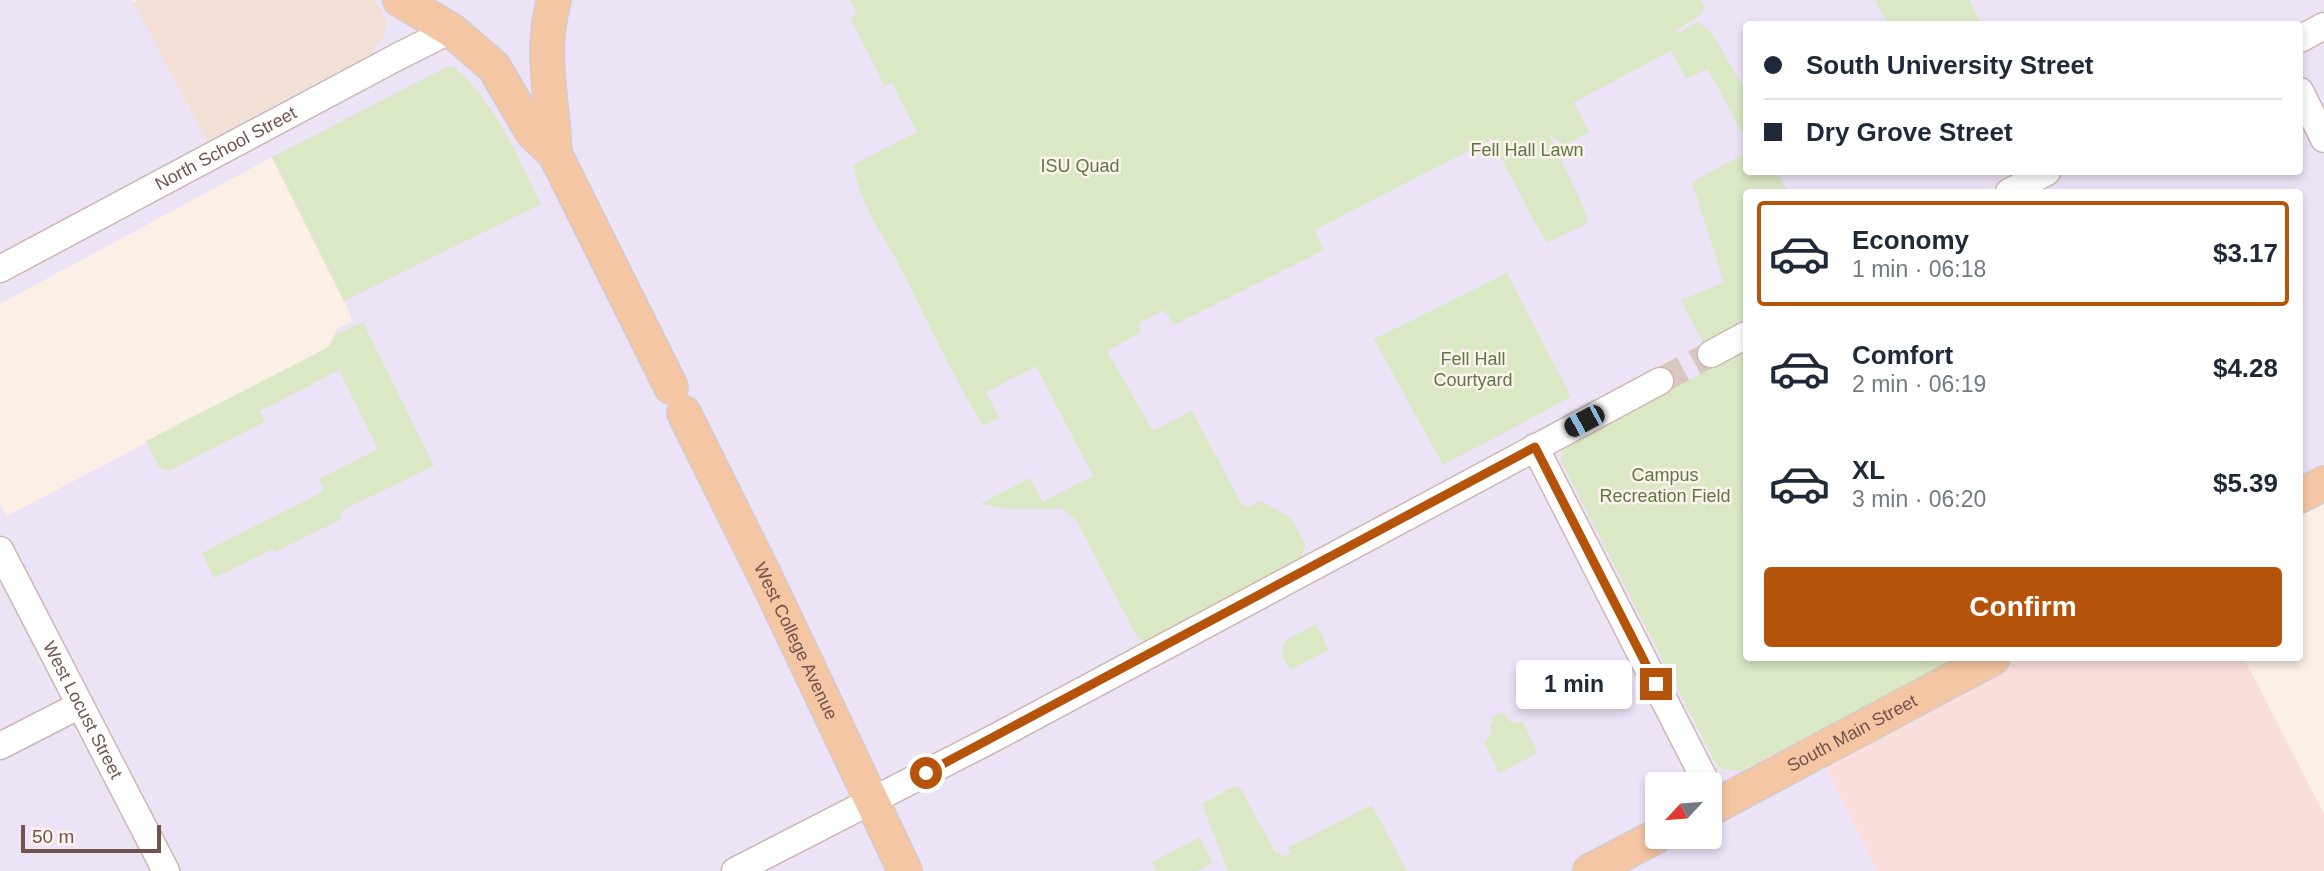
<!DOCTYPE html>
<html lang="en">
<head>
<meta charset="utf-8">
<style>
	:root { --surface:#fff; --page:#f2f2f3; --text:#1f2937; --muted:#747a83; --line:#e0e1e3; --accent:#b45309 }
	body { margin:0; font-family:Helvetica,sans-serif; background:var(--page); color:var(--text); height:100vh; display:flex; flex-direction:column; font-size:26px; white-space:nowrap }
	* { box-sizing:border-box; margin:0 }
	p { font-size:23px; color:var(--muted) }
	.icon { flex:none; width:38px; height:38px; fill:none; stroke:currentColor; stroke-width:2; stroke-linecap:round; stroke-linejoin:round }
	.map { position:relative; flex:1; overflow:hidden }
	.drawer { position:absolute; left:1743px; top:189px; width:560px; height:472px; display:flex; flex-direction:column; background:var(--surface); border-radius:7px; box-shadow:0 4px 10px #0003 }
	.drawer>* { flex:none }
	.banner { position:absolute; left:1743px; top:21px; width:560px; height:154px; border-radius:7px; box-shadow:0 4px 10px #0003; display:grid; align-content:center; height:154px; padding:0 21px; background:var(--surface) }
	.needle { width:46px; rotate:244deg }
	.fabs { position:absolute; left:1645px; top:772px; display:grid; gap:14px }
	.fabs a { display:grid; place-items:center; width:77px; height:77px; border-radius:7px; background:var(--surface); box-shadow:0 4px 10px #0003; font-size:35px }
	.scale { position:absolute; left:21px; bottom:18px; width:140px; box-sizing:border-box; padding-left:7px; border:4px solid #72524d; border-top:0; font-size:19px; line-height:24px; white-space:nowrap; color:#72524d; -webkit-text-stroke:5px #fef3ec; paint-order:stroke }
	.end { position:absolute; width:32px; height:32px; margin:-16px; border:9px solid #b45309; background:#fff; box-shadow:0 0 0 4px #fff }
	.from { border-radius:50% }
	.bubble { position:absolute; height:49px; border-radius:7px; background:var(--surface); box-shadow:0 4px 10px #0003; font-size:23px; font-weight:700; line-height:49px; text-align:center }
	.car { position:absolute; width:21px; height:42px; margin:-21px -10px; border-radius:9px; box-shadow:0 0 5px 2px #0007; background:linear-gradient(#222 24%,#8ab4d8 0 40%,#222 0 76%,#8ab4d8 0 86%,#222 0) }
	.banner b { display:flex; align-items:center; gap:24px; height:66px; font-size:26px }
	.banner b+b { border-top:2px solid var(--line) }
	.banner i { width:18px; height:18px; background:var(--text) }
	ul { padding:12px 0 0; list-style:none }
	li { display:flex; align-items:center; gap:21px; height:105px; margin:0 14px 10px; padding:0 7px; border:4px solid transparent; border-radius:7px }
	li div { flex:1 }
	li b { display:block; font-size:26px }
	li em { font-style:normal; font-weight:700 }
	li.current { border-color:var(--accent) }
	li>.icon { width:63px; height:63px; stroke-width:1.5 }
	.action { display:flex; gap:14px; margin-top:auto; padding:14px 21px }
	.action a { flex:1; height:80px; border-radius:7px; background:var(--accent); color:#fff; font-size:28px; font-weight:700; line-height:80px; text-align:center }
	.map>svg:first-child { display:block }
</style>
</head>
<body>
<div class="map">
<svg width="2324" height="871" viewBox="0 0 2324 871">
	<rect width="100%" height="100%" fill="#fbefe6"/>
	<path fill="#f2dfd5" d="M138,0H373L380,8L387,22L384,38L369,55L207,141L133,3Z"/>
	<path fill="#fadedb" d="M2021,658H2244L2324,814V871H1877L1823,761Z"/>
	<path fill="#ece3f7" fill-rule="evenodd" d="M0,0H132L207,141L369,55L384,38L387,22L380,8L373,0H2324V466L2300,479V192H1746V658H1962L1811,738L1877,871H0V504L7,516L329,347L337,329L352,322L349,311L272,157L0,304ZM1746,24H2300V172H1746ZM1657,784H1710V836H1657Z"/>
	<path fill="#dae8c5" d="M850,0H1700L1705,7L1700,15L1672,33L1682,31L1699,21L1713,35L1746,91V140L1708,69L1686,79L1671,51L1574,102L1589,132L1564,146L1548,132L1587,215L1586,224L1546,243L1491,139L1315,230L1324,250L1174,325L1164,310L1139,323L1140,333L1107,351L1153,431L1192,411L1242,505L1249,507L1261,501L1291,518L1305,545L1302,557L1148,641L1138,639L1076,520L1062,509H1008L980,504L1030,478L1043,502L1093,476L1036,366L986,392L999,417L983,426C951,373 926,317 898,263C881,233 859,200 853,165L917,132L892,83L885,86L850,18L857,14Z
		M1875,0H1969L1982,24H1888Z
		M453,66C496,103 516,154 541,204L344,301L272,157L447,67Z
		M1746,153V172H1777L1788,192H1746V658H1960L1741,771L1718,768L1561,461L1564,446L1715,366L1681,300L1724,283L1692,182Z
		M1507,273L1571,397L1443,465L1374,339Z
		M363,322L434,466L345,509L340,515L342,519L275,552L274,550L268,551L214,578L202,553L324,491L319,479L378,449L339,370L260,411L265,422L169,471L159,467L146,441L329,347L335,335Z
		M1316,624L1329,650L1290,670L1281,653L1286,640Z
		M1502,712L1511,722H1523L1538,753L1499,773L1484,743L1491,733L1490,724L1493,722L1491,718Z
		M1235,786L1241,789L1275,852L1284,856L1291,854L1288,848L1372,805L1407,871H1228L1202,804Z
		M1199,837L1213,863L1197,871H1156L1152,862Z"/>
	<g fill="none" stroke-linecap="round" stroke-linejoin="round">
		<path stroke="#d9c8c0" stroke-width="26" stroke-dasharray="26 13" stroke-linecap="butt" d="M1660,381L1711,354"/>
		<defs>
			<g id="minor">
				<path d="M2300,39L2324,26"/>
				<path d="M2300,91L2324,139"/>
				<path d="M2009,192L2047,172"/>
				<path id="s1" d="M0,269L397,57L451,30"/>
				<path d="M1711,354L1746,335"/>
				<path d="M1535,447L1707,784"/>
				<path id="s2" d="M0,550L166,871"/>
				<path d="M0,746L80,705"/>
				<path d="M735,871L994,738L1660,381"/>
			</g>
			<g id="major">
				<path d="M400,0L451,30L494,67L532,132L555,154"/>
				<path d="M554,0C539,53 553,101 555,154L671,387"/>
				<path id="s3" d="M684,413L766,578L905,871"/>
				<path d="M2300,496L2324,483"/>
				<path id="s4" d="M1710,809L1993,658"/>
				<path d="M1590,871L1657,836"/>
			</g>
		</defs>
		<use href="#minor" stroke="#ceb7b0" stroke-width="29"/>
		<use href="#major" stroke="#d5cbca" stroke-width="36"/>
		<use href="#minor" stroke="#fff" stroke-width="26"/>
		<use href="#major" stroke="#f5c6a3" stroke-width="33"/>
	</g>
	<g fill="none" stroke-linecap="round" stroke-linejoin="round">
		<path stroke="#b45309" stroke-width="9" d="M926,773L1535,447L1656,684"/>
	</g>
	<g text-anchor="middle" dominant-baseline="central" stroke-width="5" stroke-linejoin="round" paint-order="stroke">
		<g font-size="18" fill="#72524d" stroke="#fef3ec">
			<text stroke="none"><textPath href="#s1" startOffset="256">North School Street</textPath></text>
			<text stroke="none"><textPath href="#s3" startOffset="254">West College Avenue</textPath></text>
			<text stroke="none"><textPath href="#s2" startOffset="180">West Locust Street</textPath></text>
			<text stroke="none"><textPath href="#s4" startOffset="161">South Main Street</textPath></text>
		</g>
		<g font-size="18" fill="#5e7845" stroke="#fef3ec">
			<text x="1527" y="150">Fell Hall Lawn</text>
			<text x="1080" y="166">ISU Quad</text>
			<text x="1473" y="359">Fell Hall<tspan x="1473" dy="21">Courtyard</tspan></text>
			<text x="1665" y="475">Campus<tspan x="1665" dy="21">Recreation Field</tspan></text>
		</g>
	</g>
</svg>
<div class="fabs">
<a><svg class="needle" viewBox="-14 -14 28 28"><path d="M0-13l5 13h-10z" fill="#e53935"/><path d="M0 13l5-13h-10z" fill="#747a83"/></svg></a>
</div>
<div class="scale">50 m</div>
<i class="end from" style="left:926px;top:773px"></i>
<i class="end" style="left:1656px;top:684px"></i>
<div class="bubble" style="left:1516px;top:660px;width:116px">1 min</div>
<i class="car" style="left:1584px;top:421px;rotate:242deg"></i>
<div class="banner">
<b><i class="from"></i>South University Street</b>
<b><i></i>Dry Grove Street</b>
</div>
<section class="drawer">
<ul>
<li class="current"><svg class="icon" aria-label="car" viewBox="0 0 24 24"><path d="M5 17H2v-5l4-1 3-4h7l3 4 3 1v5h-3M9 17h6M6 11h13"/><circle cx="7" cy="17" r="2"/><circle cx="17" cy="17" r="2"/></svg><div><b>Economy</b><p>1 min · 06:18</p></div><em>$3.17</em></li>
<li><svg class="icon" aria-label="car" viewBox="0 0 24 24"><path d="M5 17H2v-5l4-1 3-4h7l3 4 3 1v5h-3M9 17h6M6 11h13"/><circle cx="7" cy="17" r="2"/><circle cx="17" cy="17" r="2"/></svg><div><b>Comfort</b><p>2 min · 06:19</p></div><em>$4.28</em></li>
<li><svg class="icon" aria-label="car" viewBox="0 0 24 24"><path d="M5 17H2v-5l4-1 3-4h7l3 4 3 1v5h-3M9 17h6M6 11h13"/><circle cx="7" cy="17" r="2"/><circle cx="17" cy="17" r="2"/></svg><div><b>XL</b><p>3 min · 06:20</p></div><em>$5.39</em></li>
</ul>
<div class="action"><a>Confirm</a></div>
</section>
</div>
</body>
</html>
